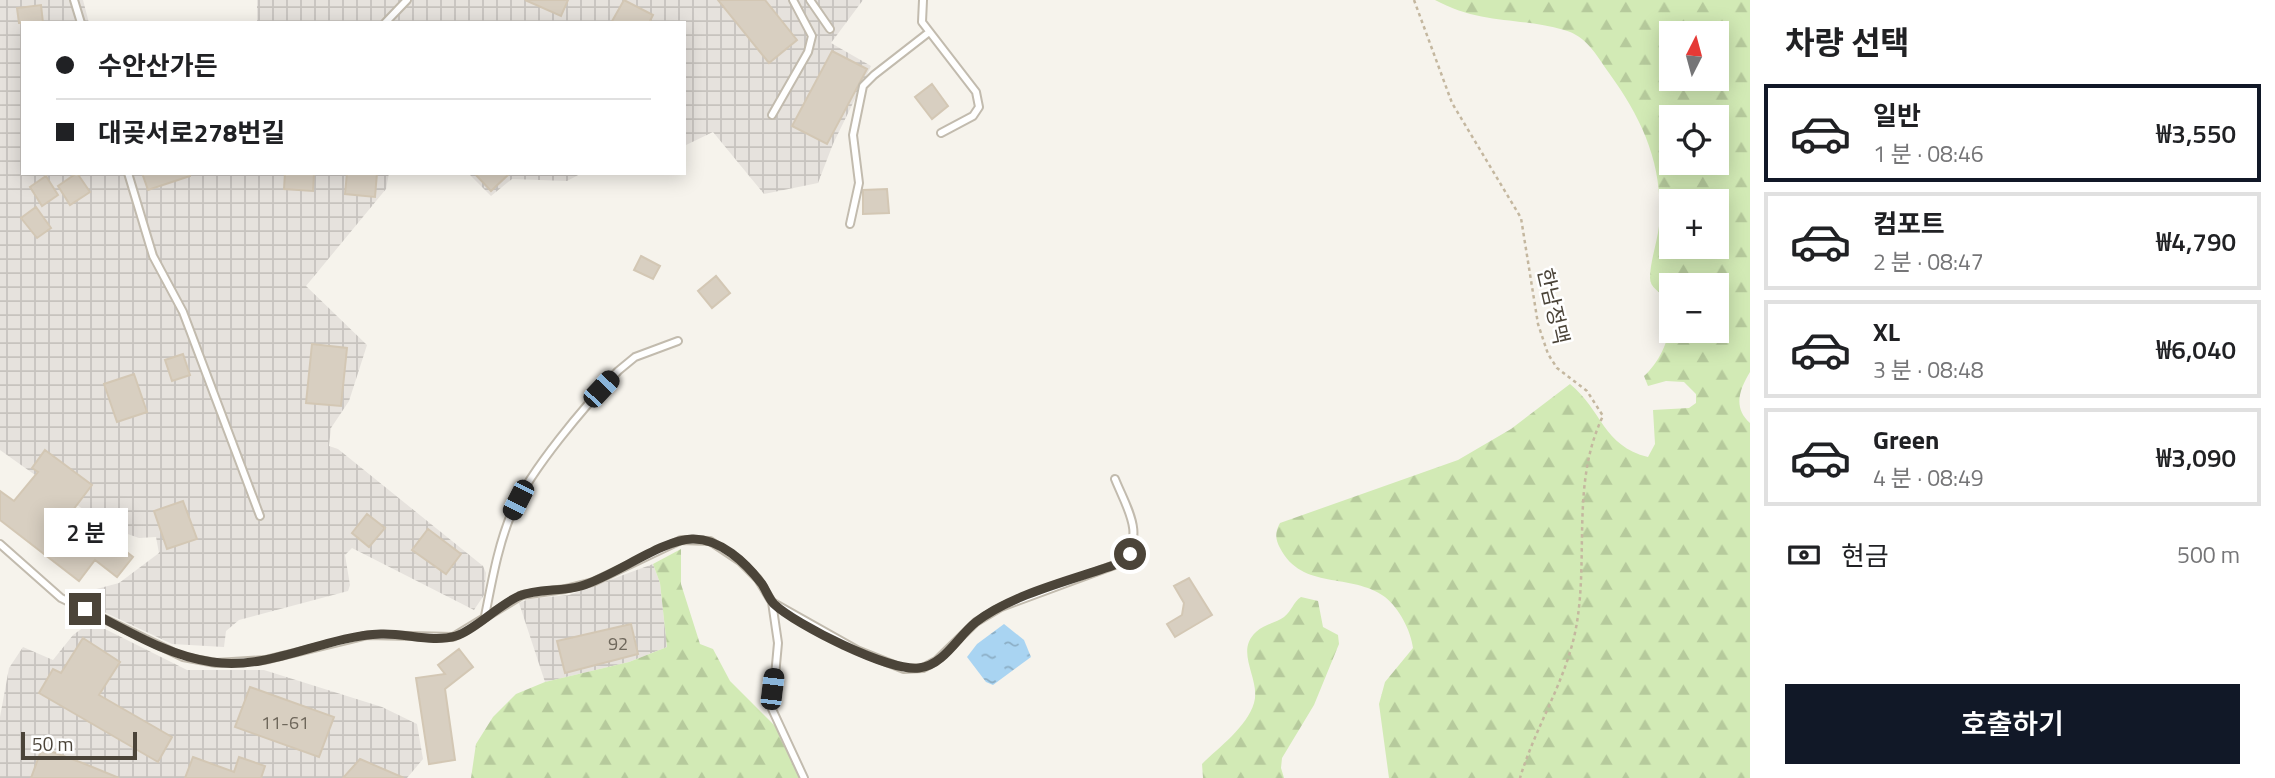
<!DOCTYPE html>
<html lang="ko">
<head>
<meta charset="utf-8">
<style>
	:root { --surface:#fff; --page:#f6f6f6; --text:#202124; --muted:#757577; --line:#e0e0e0; --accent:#111827 }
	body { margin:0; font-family:"Titillium Web","Noto Sans KR",sans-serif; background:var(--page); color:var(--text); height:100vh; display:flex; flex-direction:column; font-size:26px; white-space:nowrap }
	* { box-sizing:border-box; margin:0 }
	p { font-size:23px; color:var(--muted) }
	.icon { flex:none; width:38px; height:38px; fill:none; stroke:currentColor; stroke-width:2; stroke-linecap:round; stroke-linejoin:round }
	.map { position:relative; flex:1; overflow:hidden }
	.panel { display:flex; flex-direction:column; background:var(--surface); width:525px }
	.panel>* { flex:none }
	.hud { position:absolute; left:21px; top:21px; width:665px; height:154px; border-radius:0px; box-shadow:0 4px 18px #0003; display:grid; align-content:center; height:154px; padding:0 35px; background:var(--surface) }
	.needle { width:46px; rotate:6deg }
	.fabs { position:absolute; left:1659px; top:21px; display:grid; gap:14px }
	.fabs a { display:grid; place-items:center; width:70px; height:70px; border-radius:0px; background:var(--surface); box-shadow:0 4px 18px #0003; font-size:35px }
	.scale { position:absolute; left:21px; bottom:18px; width:116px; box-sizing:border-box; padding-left:7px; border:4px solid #4b4439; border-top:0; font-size:19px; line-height:24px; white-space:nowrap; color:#4b4439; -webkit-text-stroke:5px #fff; paint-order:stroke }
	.end { position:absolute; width:32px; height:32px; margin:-16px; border:9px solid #4b4439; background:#fff; box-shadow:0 0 0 4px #fff }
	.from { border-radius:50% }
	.bubble { position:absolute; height:49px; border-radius:0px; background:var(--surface); box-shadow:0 4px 18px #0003; font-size:23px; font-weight:600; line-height:49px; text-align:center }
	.car { position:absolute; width:21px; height:42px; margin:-21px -10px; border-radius:9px; box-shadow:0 0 5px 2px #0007; background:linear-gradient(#222 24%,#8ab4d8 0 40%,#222 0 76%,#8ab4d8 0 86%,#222 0) }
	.hud b { display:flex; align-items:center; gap:24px; height:66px; font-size:26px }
	.hud b+b { border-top:2px solid var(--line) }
	.hud i { width:18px; height:18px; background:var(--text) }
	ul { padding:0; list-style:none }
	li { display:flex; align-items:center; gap:21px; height:98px; margin:0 14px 10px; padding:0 21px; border:4px solid var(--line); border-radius:0px }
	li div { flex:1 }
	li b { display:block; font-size:26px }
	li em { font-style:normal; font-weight:600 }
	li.on { border-color:var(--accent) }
	li>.icon { width:63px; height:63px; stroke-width:1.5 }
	h2 { padding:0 35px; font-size:32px; line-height:84px }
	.pay { display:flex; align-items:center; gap:18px; height:77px; padding:0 35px; font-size:26px }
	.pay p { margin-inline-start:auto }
	.button { display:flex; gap:14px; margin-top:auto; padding:14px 35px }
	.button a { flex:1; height:80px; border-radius:0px; background:var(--accent); color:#fff; font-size:28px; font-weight:600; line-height:80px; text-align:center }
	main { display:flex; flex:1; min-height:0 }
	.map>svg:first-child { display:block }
</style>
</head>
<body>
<main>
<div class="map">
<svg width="1750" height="778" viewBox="0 0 1750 778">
	<defs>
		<pattern id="industrial-grid" width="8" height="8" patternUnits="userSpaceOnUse" patternTransform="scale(1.75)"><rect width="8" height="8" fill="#e6e2dd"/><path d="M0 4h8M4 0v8" fill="none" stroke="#c7c3be"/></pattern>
		<pattern id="forest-firs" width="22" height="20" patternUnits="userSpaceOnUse" patternTransform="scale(1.75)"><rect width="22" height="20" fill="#d2eab5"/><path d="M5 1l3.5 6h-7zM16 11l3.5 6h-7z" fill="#b6ca9c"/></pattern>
		<pattern id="water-ripples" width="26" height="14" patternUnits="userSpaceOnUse" patternTransform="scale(1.75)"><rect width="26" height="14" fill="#a9d4f2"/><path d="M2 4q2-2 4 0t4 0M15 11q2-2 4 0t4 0" fill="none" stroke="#8caec5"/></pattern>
	</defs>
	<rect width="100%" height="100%" fill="#f6f3ec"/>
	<path fill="url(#industrial-grid)" d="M0,0H83L89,23H23V173H389L386,189L306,286L367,345L349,401L331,428L329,446L338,449L483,566L486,573L484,595L474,610L352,548L345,555L350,585L348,591L239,620L226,631L224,647L172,644L70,596L119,583L159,553L156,537L139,538L108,527L0,450Z
		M257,0H863L831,43L871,66L833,144L818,183L764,194L713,132L684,146V23H257Z
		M468,173H582L567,181L512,179L491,196Z
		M653,564L660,583L667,647L629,662L545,682L519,603L529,599L569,595Z
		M91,622L187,670H264L382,707L417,724L423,759L407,778H0V717L9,668L23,647L53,660L73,635Z"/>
	<path fill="url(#forest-firs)" fill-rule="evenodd" d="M1435,0H1750V372C1739,390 1733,408 1750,423V778H1389L1379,704L1385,682L1413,648C1411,631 1399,608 1385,597C1351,572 1302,591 1280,548C1275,539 1275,532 1280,523L1458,460L1511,429L1570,384C1602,410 1603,446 1648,457L1655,444L1653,410L1689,408L1696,403V394L1684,382L1666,381L1648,386L1644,376C1663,359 1678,324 1665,299C1660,291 1650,288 1650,278C1650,262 1657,243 1659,226C1664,166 1643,120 1609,73C1596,55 1587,36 1564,30C1520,17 1481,25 1435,0ZM1671,33H1717V79H1671ZM1671,117H1717V163H1671ZM1671,201H1717V247H1671ZM1671,285H1717V331H1671Z
		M681,549V584L700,644L713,649L730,681L780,731L806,778H471L476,744L493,717L516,694L545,682L629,662L667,647L660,583L653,564Z
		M1301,597L1318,601L1323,627L1338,635L1339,644L1314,705L1282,758L1281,768L1284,778H1203L1202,764C1219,747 1247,727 1254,703C1261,679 1234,652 1256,632C1264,624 1276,623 1284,617C1292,611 1293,602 1301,597Z"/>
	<path fill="url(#water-ripples)" d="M1004,624L1024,640L1031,657L993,685L986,682L967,657L977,644Z"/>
	<path fill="#d8cfc1" stroke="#d3c7b4" stroke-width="2" d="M525,0H568L561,16Z
		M624,0L653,15L649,23H611Z
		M718,0H765L797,40L769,63Z
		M41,5L43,23H19L17,8Z
		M832,51L867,69L827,144L792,126Z
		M932,84L948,106L932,119L915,97Z
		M77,173L90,192L70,205L58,186Z
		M142,173H190V176L148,190Z
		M285,173H314L313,191L284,189Z
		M347,173H377L375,197L345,194Z
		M474,173H510L491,191Z
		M46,176L58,195L42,206L30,187Z
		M887,189L889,213L863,214V190Z
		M36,207L51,228L37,238L21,218Z
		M641,256L660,266L653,279L634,270Z
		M716,276L730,293L712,308L698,291Z
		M312,344L347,348L341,406L306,403Z
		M183,354L190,375L172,381L165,360Z
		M134,374L147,412L117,422L104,384Z
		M45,450L92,485L73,510L133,557L117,577L95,560L79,581L0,520V491L14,501L38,472L32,468Z
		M183,501L197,539L167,549L154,511Z
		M367,514L385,528L369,547L352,533Z
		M428,529L461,554L446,574L412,550Z
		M1189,578L1212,615L1175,637L1167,624L1182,615L1184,603L1174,586Z
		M631,624L638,654L565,673L557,641Z
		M83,638L120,662L99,695L172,737L158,762L39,693L53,669L61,673Z
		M459,649L473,667L445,689L455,760L429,764L416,678L445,674L438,665Z
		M250,687L334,717L319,757L235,727Z
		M42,748L85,764L119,778H31Z
		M193,757L234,772L239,757L265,766L261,778H185Z
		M360,759L404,778H343Z"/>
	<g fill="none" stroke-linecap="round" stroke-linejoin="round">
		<defs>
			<path id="service" d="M74,0L81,23
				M810,0L830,29
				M923,0L922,22L976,92L979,107L973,116L941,133
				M385,23L407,0
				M772,115L808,52L812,36L793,0
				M128,173L153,256L183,312L260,516
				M850,224L859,183L853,135L863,86L874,75L928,33
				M0,544L61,598L183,657L216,663L265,660L368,635L453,637L522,595L565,589L593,582L681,540L710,541L740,561L758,579L772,602L778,643L772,709L804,778
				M772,602L859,651L904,669L923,668L936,661L976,622L1001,607L1120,563C1147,536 1127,509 1115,479
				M485,616C492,581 498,545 512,512C531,469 585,406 618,371L635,357L678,341"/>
		</defs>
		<use href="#service" stroke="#c2bbae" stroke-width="10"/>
		<path stroke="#c4b79f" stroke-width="2.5" stroke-dasharray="3.5 3.5" stroke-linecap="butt" d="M1414,0L1452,103L1521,218L1538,324L1548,354L1557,368L1587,391L1603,416C1570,484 1590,561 1575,633C1564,684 1535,728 1520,778"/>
		<use href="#service" stroke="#fff" stroke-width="6"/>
	</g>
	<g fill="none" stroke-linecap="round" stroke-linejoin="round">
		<path stroke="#4b4439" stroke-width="9" d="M85,609C125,629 167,656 212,662C270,671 324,636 381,634C406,633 432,643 456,636C475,630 497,606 519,596C538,588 561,592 581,586C615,576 661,540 692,539C720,538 746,563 762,584C766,590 769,599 774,604C796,625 890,672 919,668C944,665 958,636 976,622C1014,593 1076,579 1120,563L1130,554"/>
	</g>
	<g text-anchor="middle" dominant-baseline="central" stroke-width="5" stroke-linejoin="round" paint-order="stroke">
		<g font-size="18" fill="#6e675b">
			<text x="618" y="643">92</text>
			<text x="285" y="722">11-61</text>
		</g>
		<g font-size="21" fill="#4b4439" stroke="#fff">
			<text transform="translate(1554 306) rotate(77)">한남정맥</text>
		</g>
	</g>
</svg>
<div class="fabs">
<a><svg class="needle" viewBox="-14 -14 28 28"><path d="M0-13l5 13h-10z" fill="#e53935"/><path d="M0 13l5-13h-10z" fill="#757577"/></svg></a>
<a><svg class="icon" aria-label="locate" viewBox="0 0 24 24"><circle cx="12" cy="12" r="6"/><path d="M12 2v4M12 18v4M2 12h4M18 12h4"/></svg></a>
<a>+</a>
<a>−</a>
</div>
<div class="scale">50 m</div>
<i class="end from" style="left:1130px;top:554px"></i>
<i class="end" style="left:85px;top:609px"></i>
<div class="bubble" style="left:44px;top:508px;width:84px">2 분</div>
<i class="car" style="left:601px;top:389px;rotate:43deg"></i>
<i class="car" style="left:518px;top:500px;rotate:207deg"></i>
<i class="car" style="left:772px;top:689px;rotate:7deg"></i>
<div class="hud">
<b><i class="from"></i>수안산가든</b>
<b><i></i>대곶서로278번길</b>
</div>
</div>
<section class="panel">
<h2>차량 선택</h2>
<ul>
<li class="on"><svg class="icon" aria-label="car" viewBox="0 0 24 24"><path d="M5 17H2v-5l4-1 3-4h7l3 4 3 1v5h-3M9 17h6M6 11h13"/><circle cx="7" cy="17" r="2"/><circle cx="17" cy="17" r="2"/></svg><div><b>일반</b><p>1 분 · 08:46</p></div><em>₩3,550</em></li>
<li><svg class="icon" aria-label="car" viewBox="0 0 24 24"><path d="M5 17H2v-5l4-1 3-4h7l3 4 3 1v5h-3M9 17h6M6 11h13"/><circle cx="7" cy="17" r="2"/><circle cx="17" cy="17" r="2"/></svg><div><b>컴포트</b><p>2 분 · 08:47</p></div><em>₩4,790</em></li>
<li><svg class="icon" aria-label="car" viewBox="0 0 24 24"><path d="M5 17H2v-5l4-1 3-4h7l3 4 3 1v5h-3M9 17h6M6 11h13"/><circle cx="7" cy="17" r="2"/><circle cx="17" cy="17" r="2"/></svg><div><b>XL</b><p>3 분 · 08:48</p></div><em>₩6,040</em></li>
<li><svg class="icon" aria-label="car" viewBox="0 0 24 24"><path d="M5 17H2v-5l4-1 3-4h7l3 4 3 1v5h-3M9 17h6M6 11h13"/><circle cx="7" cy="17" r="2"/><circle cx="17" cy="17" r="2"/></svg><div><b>Green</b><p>4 분 · 08:49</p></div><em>₩3,090</em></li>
</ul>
<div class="pay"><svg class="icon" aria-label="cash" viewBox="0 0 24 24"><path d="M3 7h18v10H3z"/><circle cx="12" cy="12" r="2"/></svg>현금<p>500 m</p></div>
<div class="button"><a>호출하기</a></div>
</section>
</main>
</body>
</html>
